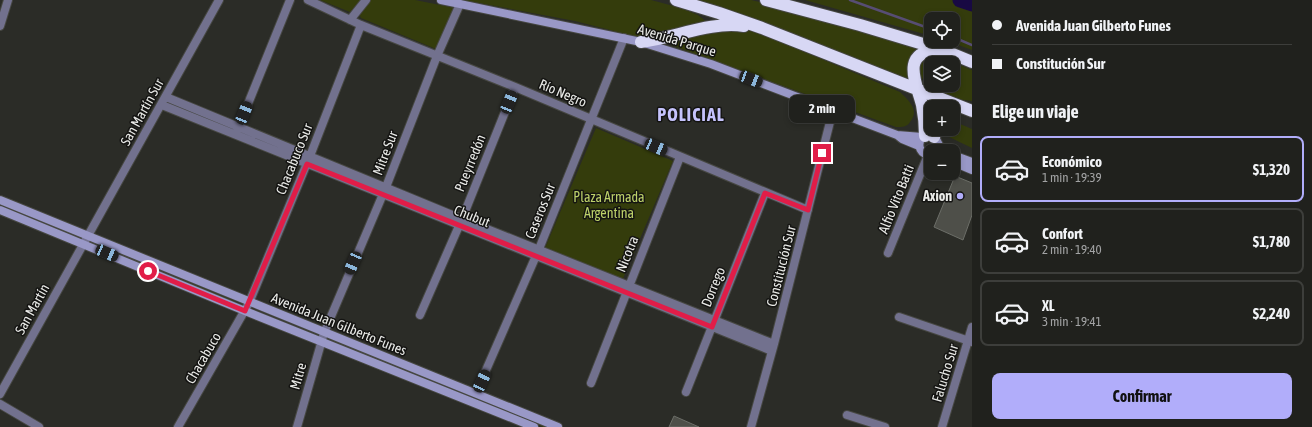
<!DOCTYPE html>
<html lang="es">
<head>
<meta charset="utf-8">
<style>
	:root { --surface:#20211d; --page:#2d2e2a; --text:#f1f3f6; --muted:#a2a3a4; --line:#3d3e3b; --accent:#b1adfa }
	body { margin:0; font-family:"Asap Condensed",sans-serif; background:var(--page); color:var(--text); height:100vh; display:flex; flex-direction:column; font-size:15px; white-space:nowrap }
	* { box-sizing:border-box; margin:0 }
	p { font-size:13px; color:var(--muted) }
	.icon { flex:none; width:22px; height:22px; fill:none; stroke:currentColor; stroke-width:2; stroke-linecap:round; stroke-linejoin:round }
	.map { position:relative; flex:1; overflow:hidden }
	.details { display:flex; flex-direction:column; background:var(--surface); width:340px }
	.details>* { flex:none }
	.hud { display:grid; align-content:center; height:88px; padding:0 20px; background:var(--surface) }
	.fabs { position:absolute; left:924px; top:12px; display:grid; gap:8px }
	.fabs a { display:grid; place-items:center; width:36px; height:36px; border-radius:8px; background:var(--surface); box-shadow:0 2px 6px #0003,0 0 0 1px var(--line); font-size:20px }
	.end { position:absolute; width:18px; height:18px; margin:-9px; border:5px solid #e11d48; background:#fff; box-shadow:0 0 0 2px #fff }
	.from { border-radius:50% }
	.bubble { position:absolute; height:28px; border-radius:8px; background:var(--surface); box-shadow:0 2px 6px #0003,0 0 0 1px var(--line); font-size:13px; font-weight:700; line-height:28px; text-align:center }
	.car { position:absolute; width:12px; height:24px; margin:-12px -6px; border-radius:5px; box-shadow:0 0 3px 1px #0007; background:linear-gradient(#222 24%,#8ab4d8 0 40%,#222 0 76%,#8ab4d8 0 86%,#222 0) }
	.hud b { display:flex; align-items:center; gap:14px; height:38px; font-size:15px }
	.hud b+b { border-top:1px solid var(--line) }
	.hud i { width:10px; height:10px; background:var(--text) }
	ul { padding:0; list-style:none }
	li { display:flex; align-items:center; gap:12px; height:66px; margin:0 8px 6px; padding:0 12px; border:2px solid var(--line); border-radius:8px }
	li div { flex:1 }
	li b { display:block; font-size:15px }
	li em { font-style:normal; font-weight:700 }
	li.on { border-color:var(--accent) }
	li>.icon { width:36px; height:36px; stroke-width:1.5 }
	h2 { padding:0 20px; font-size:18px; line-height:48px }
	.cta { display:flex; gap:8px; margin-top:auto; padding:8px 20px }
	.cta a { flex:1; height:46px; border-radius:8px; background:var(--accent); color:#111; font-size:16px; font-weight:700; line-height:46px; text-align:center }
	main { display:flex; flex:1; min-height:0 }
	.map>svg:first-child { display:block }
</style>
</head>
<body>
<main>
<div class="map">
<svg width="972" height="427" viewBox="0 0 972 427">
	<rect width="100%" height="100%" fill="#2b2c27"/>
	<path fill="#343c0c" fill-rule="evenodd" d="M320,0H361L350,12Z
		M371,0H415L455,8L436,49L361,18L359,14Z
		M463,0H651L681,8L698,15L708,23L645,39L575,21Z
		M691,0H751L793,10L921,49C911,59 905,66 909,80Z
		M805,0H972V50L947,41H953V19H931V36Z
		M734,27L757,32L900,92C909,101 920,110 910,122C907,127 902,127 896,127L671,45L672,39Z
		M929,57L943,58L972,70V101C952,99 921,91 919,68L924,60ZM931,63H953V85H931Z
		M953,121L972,129V148L945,135L943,129H953Z
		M596,128L673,161L622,281L545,248Z
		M97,244L235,301L234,303L96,246Z
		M334,340L415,373L414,375L333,342Z
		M434,381L548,427H543L433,383Z"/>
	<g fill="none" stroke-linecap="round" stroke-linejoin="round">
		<path stroke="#574d74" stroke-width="2.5" d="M850,0L931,29
			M953,37L972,45"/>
		<path stroke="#180943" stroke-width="15" d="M960,0L972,4"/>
	</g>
	<path fill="#4e4f49" stroke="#6c6e68" d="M955,176L972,183V215L963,240L934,227Z
		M674,416L699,427H669Z"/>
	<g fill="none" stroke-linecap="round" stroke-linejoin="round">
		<defs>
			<path id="street" d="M308,0L361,25L515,87L808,210
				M350,20L366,0
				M0,26L8,0
				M166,97L462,219L774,344
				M162,105L772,351
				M237,131L290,0
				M888,253L928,155
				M420,315L462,219L515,87
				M899,317L972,342
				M591,383L680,157
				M686,392L765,193
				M476,393L539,249L624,38
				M0,394L219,0
				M0,404L39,427
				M847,415L885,427
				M178,427L249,303L310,156L361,25
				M297,427L324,333L386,187L437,56L460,4
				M751,427L774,344L833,110
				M942,427L972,327"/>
			<path id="secondary" d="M441,0L641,42L711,64L897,135
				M919,146L902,139L897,135L922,137
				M931,155C921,155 916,146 922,137L931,135L936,139L939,145L936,151
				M953,155L972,162
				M953,162L972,170
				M0,200L558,427
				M0,210L245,311L534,427"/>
			<path id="highway" d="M676,0L719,13L762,28L972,111
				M766,0L860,25L943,50L972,62
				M641,42C675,38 710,21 744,26
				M925,136C925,125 924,115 922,105C916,82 900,52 938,50
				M934,137L937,129"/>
		</defs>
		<use href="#street" stroke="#464742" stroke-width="10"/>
		<use href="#secondary" stroke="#464742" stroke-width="10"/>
		<use href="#highway" stroke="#464742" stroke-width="14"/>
		<use href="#street" stroke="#72718e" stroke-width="8"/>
		<use href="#secondary" stroke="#9998c7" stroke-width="8"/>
		<use href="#highway" stroke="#d7d7f4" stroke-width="12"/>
	</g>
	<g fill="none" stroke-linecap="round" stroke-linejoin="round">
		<path stroke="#e11d48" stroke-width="5" d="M148,271L245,311L307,164L712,327L765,193L808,210L822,153"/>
	</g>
	<circle fill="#b1adfa" stroke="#141412" stroke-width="1.5" cx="960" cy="196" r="4"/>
	<g text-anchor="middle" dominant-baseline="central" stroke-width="3" stroke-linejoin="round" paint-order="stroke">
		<g font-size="14" fill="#eaebe8" stroke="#141412">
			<text transform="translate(677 40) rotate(17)">Avenida Parque</text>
			<text transform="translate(563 93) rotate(23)">Río Negro</text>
			<text transform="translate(142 112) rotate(-61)">San Martín Sur</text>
			<text transform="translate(385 153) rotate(-69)">Mitre Sur</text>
			<text transform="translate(294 159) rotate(-68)">Chacabuco Sur</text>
			<text transform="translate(470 163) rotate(-68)">Pueyrredón</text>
			<text transform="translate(896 199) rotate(-68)">Alfio Vito Batti</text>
			<text transform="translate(540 211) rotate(-68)">Caseros Sur</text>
			<text transform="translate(472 216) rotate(22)">Chubut</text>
			<text transform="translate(627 254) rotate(-68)">Nicotra</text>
			<text transform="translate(781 266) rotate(-76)">Constitución Sur</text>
			<text transform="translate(713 287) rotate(-68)">Dorrego</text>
			<text transform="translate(32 309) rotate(-61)">San Martín</text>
			<text transform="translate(339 324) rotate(22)">Avenida Juan Gilberto Funes</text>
			<text transform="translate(203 358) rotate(-60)">Chacabuco</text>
			<text transform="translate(945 373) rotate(-73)">Falucho Sur</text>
			<text transform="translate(298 376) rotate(-74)">Mitre</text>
		</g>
		<g font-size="14" font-weight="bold" fill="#eaebe8" stroke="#141412" text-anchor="end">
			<text x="952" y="196">Axion</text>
		</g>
		<g font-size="14" fill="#bcd069" stroke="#141412">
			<text x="609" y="197">Plaza Armada<tspan x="609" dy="16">Argentina</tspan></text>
		</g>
		<g font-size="18" font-weight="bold" letter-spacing="1" fill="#c5c3fc" stroke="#141412">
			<text x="691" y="114">POLICIAL</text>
		</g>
	</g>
</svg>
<div class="fabs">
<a><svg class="icon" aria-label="locate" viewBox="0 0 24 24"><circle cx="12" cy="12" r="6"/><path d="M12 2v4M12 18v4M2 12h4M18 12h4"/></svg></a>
<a><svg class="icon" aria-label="layers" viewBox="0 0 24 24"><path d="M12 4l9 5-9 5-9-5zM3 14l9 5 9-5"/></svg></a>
<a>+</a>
<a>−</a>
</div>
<i class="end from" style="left:148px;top:271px"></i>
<i class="end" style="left:822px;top:153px"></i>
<div class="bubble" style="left:789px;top:95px;width:66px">2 min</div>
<i class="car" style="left:751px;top:79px;rotate:111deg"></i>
<i class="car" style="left:509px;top:102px;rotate:22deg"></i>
<i class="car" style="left:244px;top:113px;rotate:22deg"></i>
<i class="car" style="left:656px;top:147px;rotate:113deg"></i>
<i class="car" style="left:107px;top:253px;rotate:113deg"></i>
<i class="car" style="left:353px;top:263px;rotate:203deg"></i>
<i class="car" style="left:482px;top:381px;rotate:25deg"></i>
</div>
<section class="details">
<div class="hud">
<b><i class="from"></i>Avenida Juan Gilberto Funes</b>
<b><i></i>Constitución Sur</b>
</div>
<h2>Elige un viaje</h2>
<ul>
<li class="on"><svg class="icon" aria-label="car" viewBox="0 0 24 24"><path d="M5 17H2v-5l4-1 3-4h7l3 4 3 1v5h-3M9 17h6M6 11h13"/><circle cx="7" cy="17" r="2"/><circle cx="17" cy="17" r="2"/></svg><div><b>Económico</b><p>1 min · 19:39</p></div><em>$1,320</em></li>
<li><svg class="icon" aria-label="car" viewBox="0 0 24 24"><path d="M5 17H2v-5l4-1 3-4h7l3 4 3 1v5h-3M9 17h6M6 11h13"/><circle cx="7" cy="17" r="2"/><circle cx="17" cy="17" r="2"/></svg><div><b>Confort</b><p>2 min · 19:40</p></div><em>$1,780</em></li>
<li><svg class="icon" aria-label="car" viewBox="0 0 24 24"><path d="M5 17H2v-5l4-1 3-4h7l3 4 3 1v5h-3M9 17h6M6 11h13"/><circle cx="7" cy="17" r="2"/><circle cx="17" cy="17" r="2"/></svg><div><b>XL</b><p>3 min · 19:41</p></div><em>$2,240</em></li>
</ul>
<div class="cta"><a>Confirmar</a></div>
</section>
</main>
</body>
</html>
